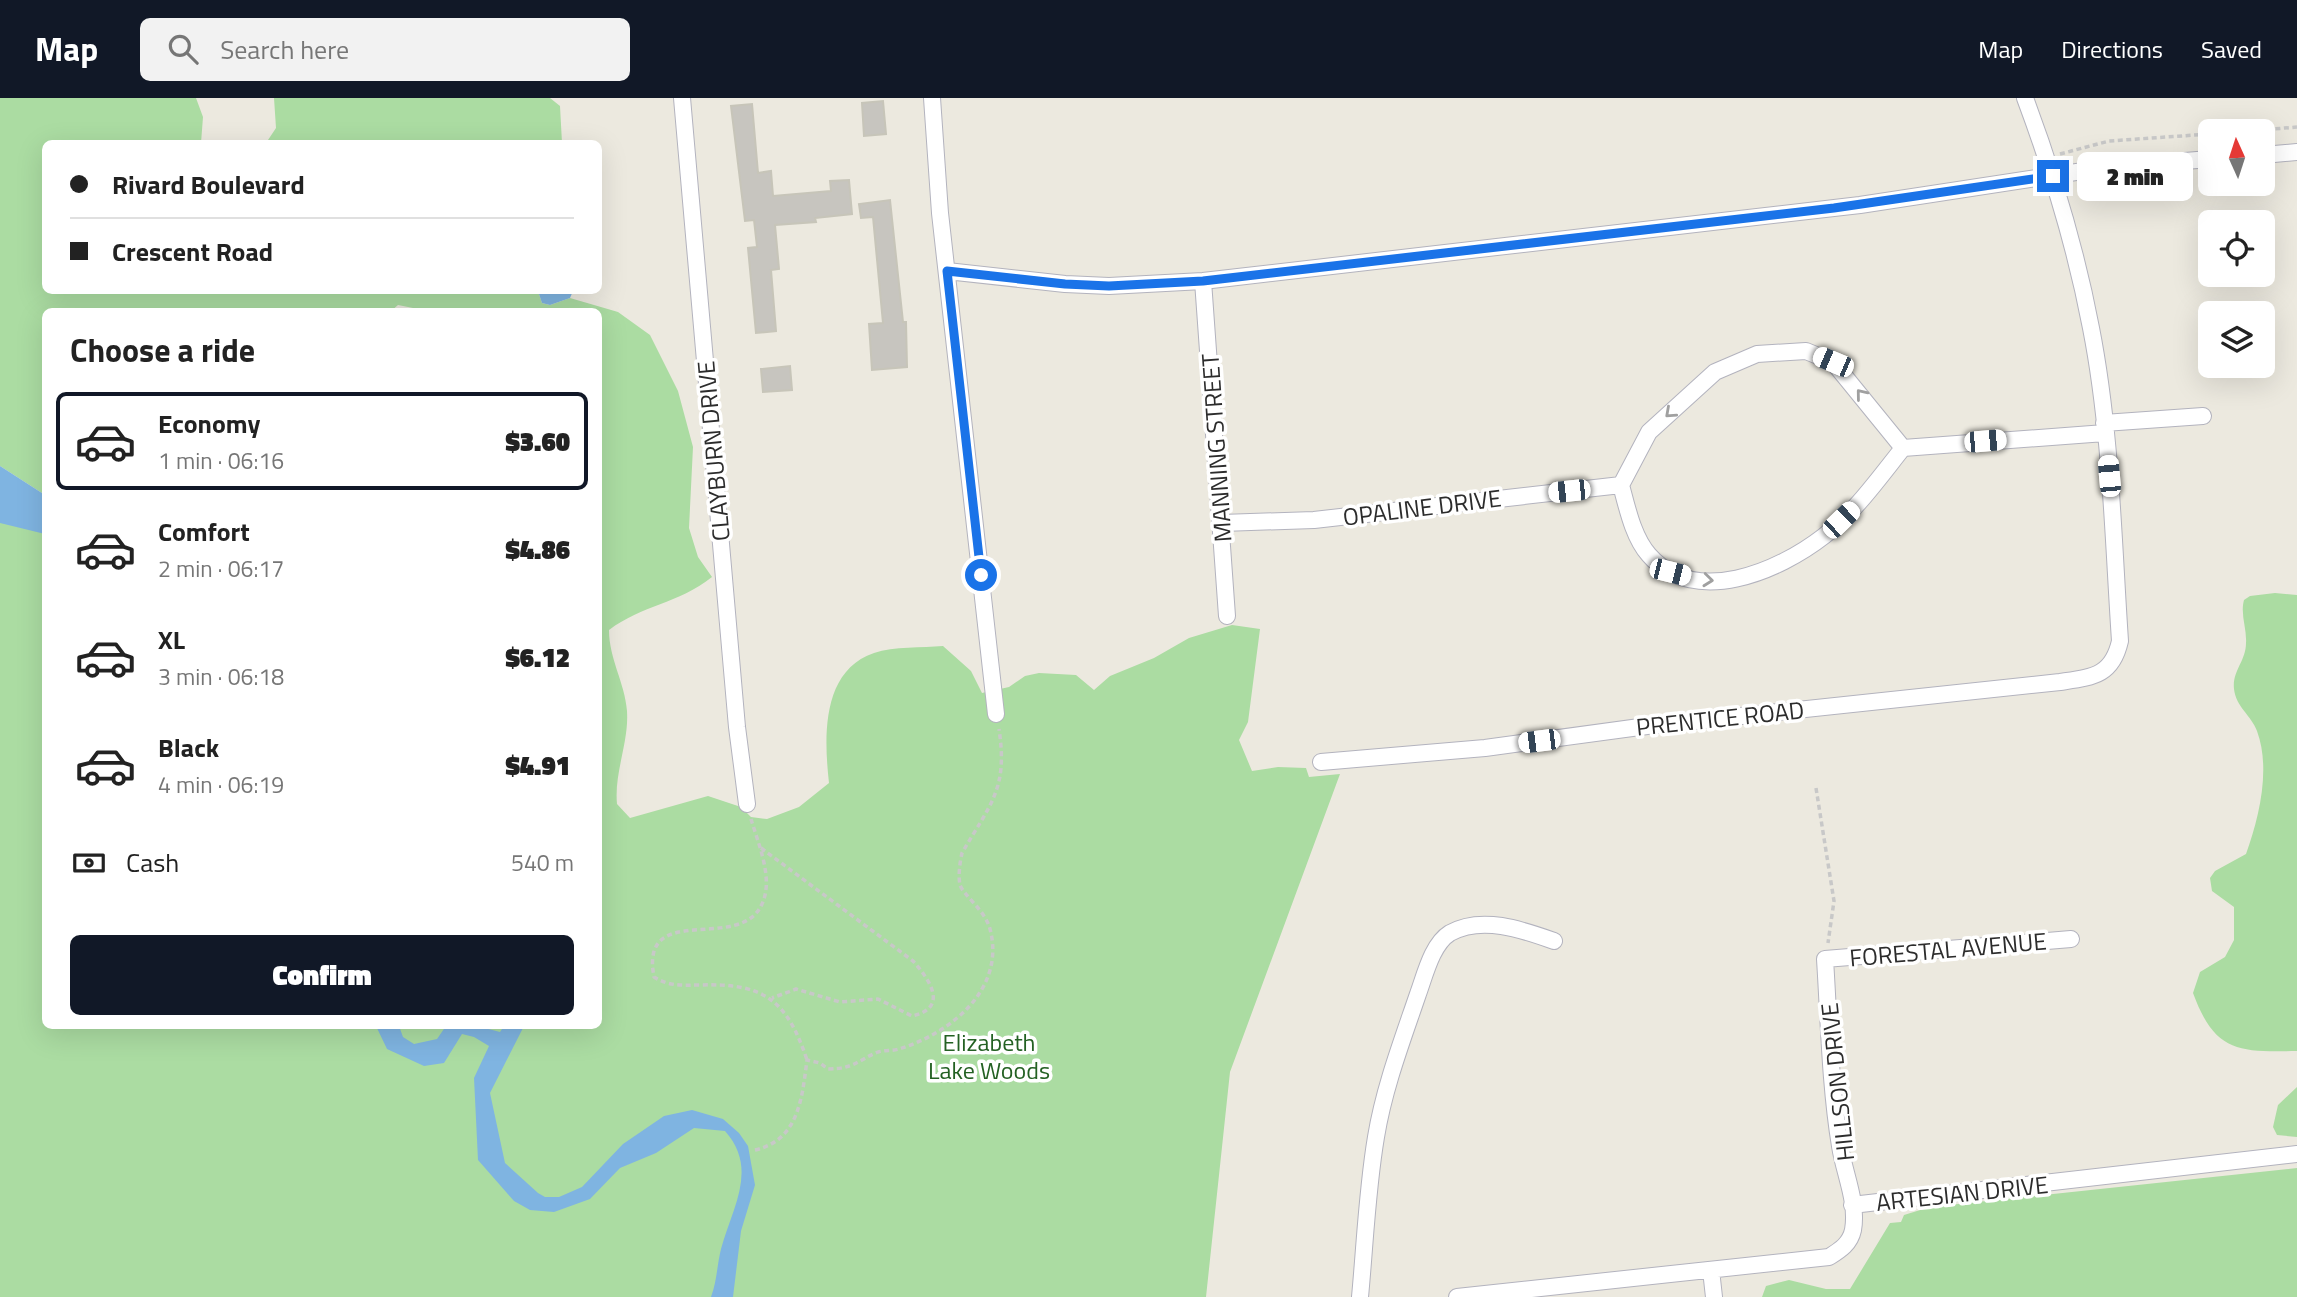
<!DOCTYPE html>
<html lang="en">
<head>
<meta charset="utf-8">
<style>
	:root { --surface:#fff; --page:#f2f2f2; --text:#222; --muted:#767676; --line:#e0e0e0; --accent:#111827 }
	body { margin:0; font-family:"Titillium Web",sans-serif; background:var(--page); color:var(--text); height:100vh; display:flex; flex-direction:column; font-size:26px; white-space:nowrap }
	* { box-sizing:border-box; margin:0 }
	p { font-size:23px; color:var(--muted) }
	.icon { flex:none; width:38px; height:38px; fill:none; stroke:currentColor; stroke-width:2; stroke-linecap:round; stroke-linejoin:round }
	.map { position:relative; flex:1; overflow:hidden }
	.drawer { position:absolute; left:42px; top:210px; width:560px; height:721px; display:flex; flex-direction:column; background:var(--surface); border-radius:10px; box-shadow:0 7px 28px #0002 }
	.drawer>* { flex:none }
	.banner { position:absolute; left:42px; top:42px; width:560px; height:154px; border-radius:10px; box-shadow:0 7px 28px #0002; display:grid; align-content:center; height:154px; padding:0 28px; background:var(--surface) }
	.needle { width:46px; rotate:357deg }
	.fabs { position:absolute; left:2198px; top:21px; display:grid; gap:14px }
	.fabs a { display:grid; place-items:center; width:77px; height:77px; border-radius:10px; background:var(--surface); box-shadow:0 7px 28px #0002; font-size:35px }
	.end { position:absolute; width:32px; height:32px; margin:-16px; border:9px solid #1a73e8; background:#fff; box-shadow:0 0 0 4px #fff }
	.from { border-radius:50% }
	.bubble { position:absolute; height:49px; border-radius:10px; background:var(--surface); box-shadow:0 7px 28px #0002; font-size:23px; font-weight:800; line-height:49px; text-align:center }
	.car { position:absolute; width:21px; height:42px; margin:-21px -10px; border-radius:9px; box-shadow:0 0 5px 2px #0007; background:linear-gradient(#fff 24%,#345 0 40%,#fff 0 76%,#345 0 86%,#fff 0) }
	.banner b { display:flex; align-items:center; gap:24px; height:66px; font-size:26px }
	.banner b+b { border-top:2px solid var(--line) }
	.banner i { width:18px; height:18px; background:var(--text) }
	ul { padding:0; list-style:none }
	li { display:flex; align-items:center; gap:21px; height:98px; margin:0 14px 10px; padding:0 14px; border:4px solid transparent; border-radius:10px }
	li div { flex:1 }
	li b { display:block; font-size:26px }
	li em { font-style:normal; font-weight:800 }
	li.active { border-color:var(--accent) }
	li>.icon { width:63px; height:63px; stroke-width:1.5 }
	h2 { padding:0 28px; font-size:32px; line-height:84px }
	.pay { display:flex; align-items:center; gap:18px; height:77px; padding:0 28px; font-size:26px }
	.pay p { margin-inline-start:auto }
	.button { display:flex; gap:14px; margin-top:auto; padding:14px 28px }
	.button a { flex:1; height:80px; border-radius:10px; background:var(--accent); color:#fff; font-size:28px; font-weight:800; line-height:80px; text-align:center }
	header { display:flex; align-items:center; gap:42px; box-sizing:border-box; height:98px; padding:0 35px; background:var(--accent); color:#fff }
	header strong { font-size:33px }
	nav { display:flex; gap:38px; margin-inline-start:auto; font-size:24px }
	.search { width:490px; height:63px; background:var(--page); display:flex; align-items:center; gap:18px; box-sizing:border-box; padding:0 24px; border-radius:10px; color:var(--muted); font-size:26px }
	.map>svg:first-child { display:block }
</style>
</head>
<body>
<header>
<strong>Map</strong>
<div class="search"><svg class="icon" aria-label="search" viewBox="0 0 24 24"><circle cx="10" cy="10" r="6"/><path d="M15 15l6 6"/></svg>Search here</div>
<nav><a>Map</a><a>Directions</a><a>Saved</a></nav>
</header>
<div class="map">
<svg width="2297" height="1199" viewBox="0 0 2297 1199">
	<rect width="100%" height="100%" fill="#ece9df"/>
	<path fill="#abdca2" d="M0,0H196L203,19L201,45L46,46V192L538,193L542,205L550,207L570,200L618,214L650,237L678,293L693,349L689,430L698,459L712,479C678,506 642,507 609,532C609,561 625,585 627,613C629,645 614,674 617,706L630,720L708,698L741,709L751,719L767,721L799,709L829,685C824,640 821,573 874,555C894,548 922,550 943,548L971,573L982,595L1009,589L1025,578L1039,575L1076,577L1094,592L1110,578L1154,560L1189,540L1232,527L1260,531L1248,624L1239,642L1252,673L1278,669L1306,670L1309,679L1340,676L1230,974L1206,1199H0V413L45,425L46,928H598V214H418V211L398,207L390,214H46L45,397L0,368Z
		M274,0H550L560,8L562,45H266L276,30Z
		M2275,495L2297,497V953C2239,954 2215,955 2193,895L2200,874L2225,859L2234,842V809L2212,793L2210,780L2215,773L2246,756C2259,720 2271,671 2257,633C2251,617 2236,609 2234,591C2232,573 2246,563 2246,545C2247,531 2240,516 2244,502L2250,498Z
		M2297,989V1039L2277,1037L2273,1029L2278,1007Z
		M2297,1070V1199H1762L1766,1188L1789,1182L1826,1191H1850L1890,1125L1901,1124L1904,1117L1930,1109Z"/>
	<path fill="#7fb4e1" d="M538,193V192L573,193L570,200L550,207L542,205Z
		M0,368L45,397V436L0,425Z
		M376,928H399L403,939L414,946L437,941L446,928H477L500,934L504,928H524L490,995L505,1065L538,1095L545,1099H559L582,1089L623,1046L664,1018L692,1012L723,1021L739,1035L748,1048L755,1087L741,1133L733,1199H711C717,1183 717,1167 721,1151C732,1110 759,1071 725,1033L694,1030L656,1055L620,1070L590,1101L554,1114L530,1112L514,1103L478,1062L474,980L489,948L474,939L462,936L444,965L424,968L387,951Z"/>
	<path fill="#c7c5bf" stroke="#c7c5b9" stroke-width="2" d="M883,3L886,36L864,38L862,5Z
		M752,6L758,75L771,73L773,98L831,93L830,83L849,82L852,116L815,120L816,124L775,127L779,171L771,172L776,233L756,235L748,150L757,149L754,122L745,123L731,8Z
		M890,102L903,224H906L907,269L872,272L869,226L883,225L873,119L861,120L859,106Z
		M790,268L792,292L763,294L761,271Z"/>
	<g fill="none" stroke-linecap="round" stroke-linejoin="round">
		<defs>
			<path id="street" d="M682,0L737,629L747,706
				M932,0L940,115L996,616
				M2263,57L2297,54
				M947,173L1065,186L1109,188L1203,183L1860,107L2109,69L2210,61
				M1203,183L1227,518
				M2104,325L2203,318
				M1903,350L1833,264L1806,253L1757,256L1715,274L1649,334L1621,387C1627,409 1633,439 1649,457C1695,510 1779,473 1824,438C1855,414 1879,380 1903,350L2105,335
				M1222,425L1314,422L1621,387
				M1321,664L1485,650L1647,628L2060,584C2093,579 2112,578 2120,543C2113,439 2111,332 2091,230C2076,151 2053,75 2025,0
				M1852,1107L2297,1056
				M1711,1172L1714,1199
				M1360,1199C1365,1146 1367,1092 1376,1039C1384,990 1402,943 1418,896C1425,877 1432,846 1450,835C1482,817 1523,832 1554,843
				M1457,1199L1829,1159C1840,1152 1850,1146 1853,1132C1858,1104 1844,1075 1840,1048C1830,987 1829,923 1825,861L2071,841"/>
		</defs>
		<use href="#street" stroke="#b3b3be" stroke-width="18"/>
		<path stroke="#c8c8c8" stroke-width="3.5" stroke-dasharray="5 3.5" stroke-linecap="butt" d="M2250,33L2297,29
			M2060,56L2109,43L2210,36
			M1816,690L1834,803L1828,845
			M751,721C758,745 774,781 762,806C740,856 639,801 654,879C670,889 683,887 701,887C764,885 787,902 807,962
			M761,750L913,863C930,882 949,910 912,918L878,901L840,904L796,891L772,900
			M755,1052C799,1042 802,1000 807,962L820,965L828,971C854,971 858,962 878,954C885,952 892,953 899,951C951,935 1006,891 990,831C985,812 964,798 960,787C958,777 960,764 962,755C991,705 1008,691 999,631"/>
		<use href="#street" stroke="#fff" stroke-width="16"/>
	</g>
	<defs><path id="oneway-chevron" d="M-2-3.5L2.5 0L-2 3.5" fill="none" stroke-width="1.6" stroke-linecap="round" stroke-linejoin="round" transform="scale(1.75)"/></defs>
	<g stroke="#a0a0a0">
		<use href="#oneway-chevron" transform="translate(1861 296) rotate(-129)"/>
		<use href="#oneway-chevron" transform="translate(1670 315) rotate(138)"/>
		<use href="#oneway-chevron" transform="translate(1708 482) rotate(6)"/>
	</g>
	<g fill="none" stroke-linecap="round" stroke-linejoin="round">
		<path stroke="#1a73e8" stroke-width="9" d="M981,477L947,173L1065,186L1109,188L1203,183L1834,110L2053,78"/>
	</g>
	<g text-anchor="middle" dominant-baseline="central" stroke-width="7" stroke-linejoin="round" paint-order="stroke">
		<g font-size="24" fill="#2c2c2c" stroke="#fff">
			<text transform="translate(1216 350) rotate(-94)">MANNING STREET</text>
			<text transform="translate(713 353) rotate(-95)">CLAYBURN DRIVE</text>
			<text transform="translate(1422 409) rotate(-7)">OPALINE DRIVE</text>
			<text transform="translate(1720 620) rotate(-6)">PRENTICE ROAD</text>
			<text transform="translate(1948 851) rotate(-5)">FORESTAL AVENUE</text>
			<text transform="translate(1837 984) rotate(-96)">HILLSON DRIVE</text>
			<text transform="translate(1962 1095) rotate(-6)">ARTESIAN DRIVE</text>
		</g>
		<g font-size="24" fill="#246123" stroke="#fff">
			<text x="989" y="944">Elizabeth<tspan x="989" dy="28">Lake Woods</tspan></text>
		</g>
	</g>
</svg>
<div class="fabs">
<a><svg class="needle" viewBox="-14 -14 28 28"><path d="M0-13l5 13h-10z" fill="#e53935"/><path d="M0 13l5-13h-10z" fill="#767676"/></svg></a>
<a><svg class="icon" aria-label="locate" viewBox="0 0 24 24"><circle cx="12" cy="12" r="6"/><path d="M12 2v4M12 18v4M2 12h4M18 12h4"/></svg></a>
<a><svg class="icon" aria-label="layers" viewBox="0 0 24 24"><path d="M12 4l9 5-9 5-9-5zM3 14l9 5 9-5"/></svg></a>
</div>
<i class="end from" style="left:981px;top:477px"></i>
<i class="end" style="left:2053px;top:78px"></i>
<div class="bubble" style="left:2077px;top:54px;width:116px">2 min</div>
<i class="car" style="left:1833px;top:264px;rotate:293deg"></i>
<i class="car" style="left:1985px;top:343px;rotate:85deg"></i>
<i class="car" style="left:2109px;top:378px;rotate:355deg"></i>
<i class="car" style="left:1569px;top:393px;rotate:264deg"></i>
<i class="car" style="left:1841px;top:422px;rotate:46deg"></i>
<i class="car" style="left:1670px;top:474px;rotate:104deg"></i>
<i class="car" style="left:1539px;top:643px;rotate:263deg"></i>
<div class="banner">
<b><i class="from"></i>Rivard Boulevard</b>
<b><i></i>Crescent Road</b>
</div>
<section class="drawer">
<h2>Choose a ride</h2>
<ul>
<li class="active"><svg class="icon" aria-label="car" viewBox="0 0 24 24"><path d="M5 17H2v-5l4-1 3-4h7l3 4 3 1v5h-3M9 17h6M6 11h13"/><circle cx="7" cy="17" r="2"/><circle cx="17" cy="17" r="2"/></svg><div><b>Economy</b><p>1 min · 06:16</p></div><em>$3.60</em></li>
<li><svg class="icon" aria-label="car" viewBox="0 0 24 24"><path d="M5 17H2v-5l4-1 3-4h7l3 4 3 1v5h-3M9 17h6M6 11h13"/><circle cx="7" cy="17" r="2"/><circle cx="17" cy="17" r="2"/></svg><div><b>Comfort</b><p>2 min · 06:17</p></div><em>$4.86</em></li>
<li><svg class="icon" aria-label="car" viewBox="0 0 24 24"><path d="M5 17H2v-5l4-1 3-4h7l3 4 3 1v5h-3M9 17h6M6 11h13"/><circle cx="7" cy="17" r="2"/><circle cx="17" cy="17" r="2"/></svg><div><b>XL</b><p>3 min · 06:18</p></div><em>$6.12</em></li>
<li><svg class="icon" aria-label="car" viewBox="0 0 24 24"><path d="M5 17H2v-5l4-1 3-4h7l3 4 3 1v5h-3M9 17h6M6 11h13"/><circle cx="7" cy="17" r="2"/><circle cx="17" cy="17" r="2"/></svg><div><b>Black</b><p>4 min · 06:19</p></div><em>$4.91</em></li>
</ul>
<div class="pay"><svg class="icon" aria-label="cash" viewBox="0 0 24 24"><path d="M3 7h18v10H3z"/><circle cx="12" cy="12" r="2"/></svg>Cash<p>540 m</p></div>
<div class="button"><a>Confirm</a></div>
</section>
</div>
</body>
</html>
